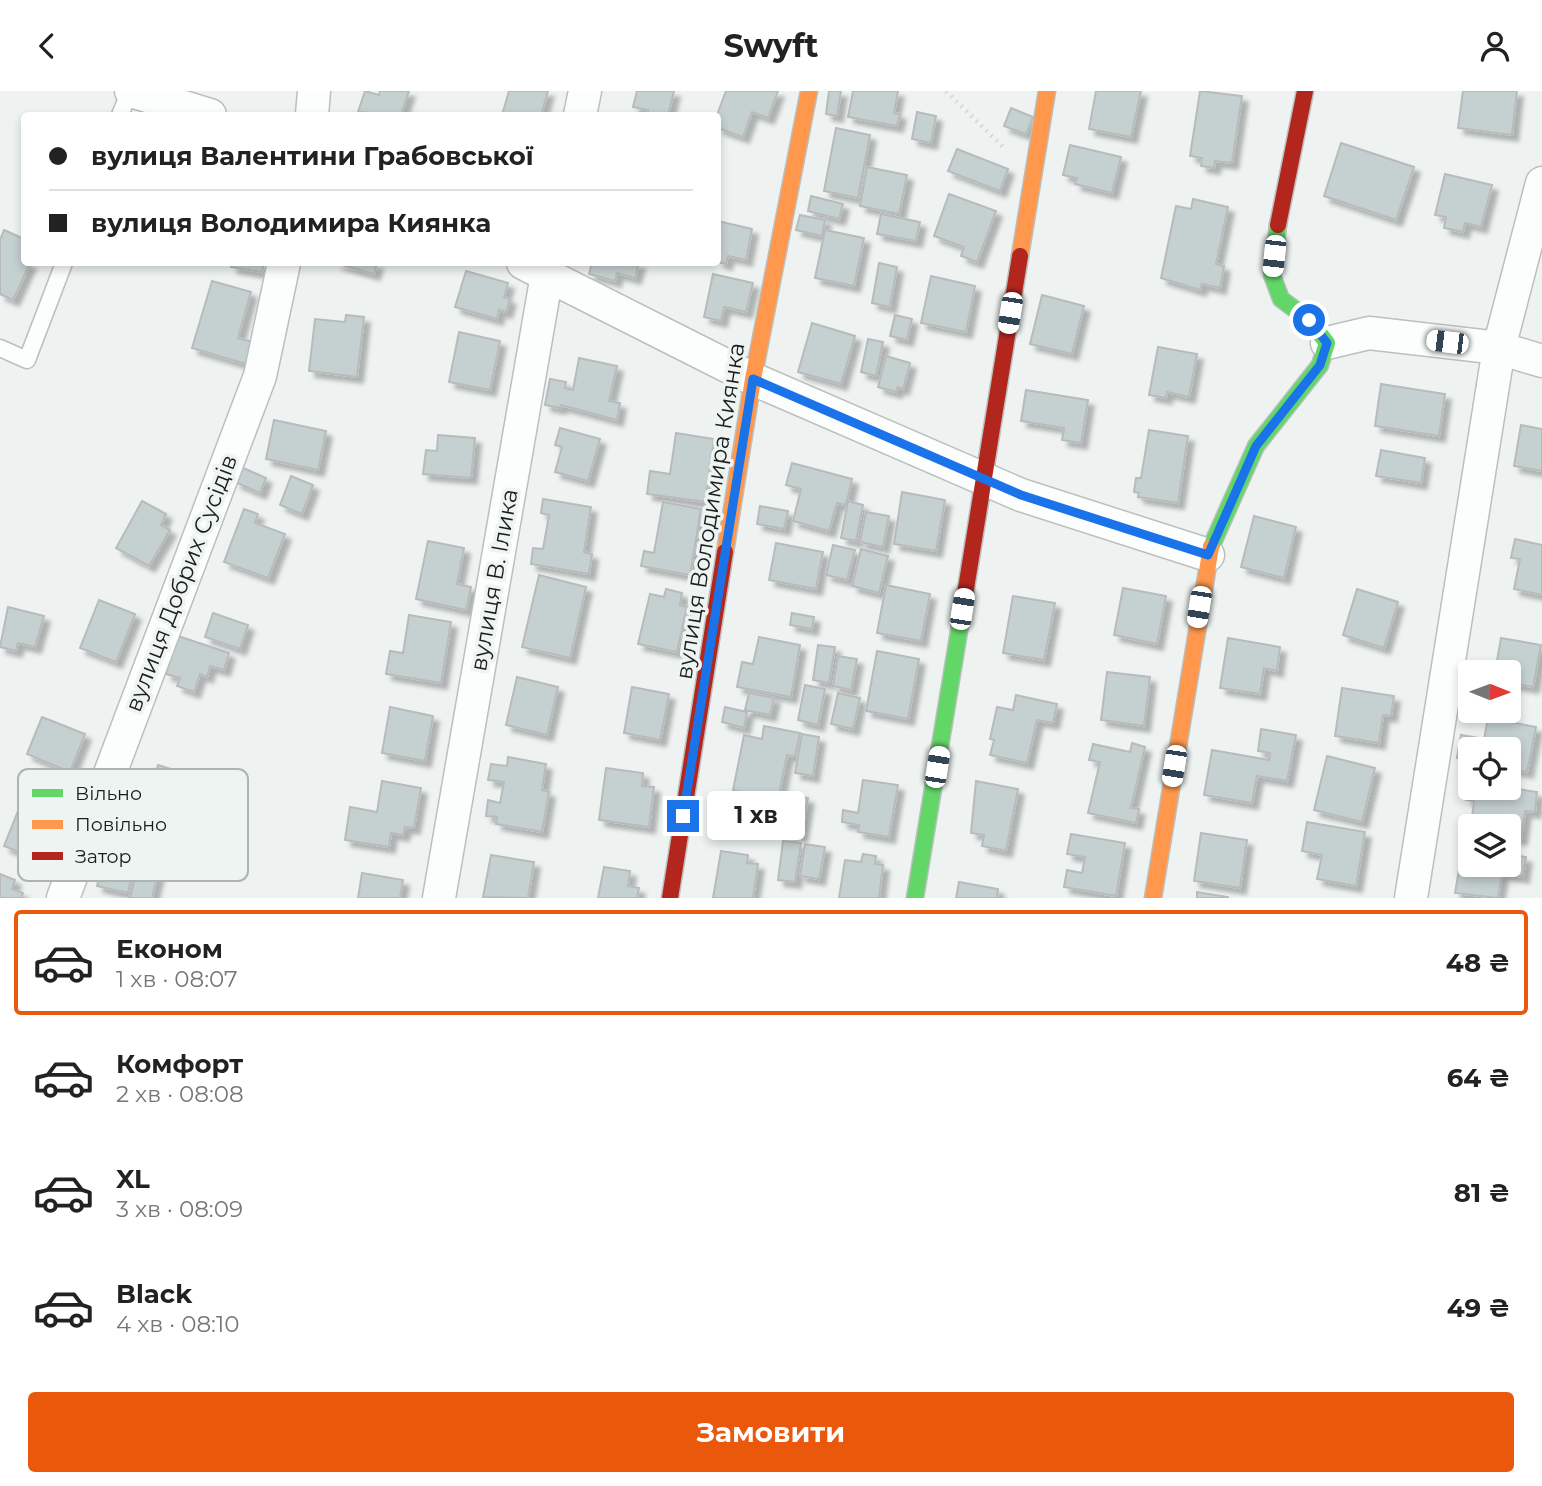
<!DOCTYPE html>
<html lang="uk">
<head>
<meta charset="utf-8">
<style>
	:root { --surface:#fff; --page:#f2f2f2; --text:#222; --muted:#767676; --line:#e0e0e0; --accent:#ea580c }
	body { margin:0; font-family:Montserrat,sans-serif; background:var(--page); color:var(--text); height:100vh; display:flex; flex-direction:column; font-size:26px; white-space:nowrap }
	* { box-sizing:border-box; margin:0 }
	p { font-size:23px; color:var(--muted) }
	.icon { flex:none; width:38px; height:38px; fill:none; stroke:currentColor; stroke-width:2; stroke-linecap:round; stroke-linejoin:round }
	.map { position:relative; height:807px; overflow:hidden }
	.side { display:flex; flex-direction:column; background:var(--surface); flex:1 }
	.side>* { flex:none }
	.guide { position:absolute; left:21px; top:21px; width:700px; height:154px; border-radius:7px; box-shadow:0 4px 10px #0003; display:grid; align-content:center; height:154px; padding:0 28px; background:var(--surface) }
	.needle { width:46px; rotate:91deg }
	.tools { position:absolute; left:1458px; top:569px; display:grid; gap:14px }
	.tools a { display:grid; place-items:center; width:63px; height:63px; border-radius:7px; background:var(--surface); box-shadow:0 4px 10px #0003; font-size:35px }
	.end { position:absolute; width:32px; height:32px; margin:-16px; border:9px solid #1a73e8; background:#fff; box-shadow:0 0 0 4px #fff }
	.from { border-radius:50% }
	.bubble { position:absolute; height:49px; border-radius:7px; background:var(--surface); box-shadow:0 4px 10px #0003; font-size:23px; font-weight:700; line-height:49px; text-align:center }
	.car { position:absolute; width:21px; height:42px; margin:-21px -10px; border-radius:9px; box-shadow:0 0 5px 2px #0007; background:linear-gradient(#fff 24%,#345 0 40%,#fff 0 76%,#345 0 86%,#fff 0) }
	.guide b { display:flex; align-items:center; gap:24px; height:66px; font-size:26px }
	.guide b+b { border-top:2px solid var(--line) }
	.guide i { width:18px; height:18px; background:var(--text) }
	ul { padding:12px 0 0; list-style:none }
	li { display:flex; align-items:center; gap:21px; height:105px; margin:0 14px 10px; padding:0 14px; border:4px solid transparent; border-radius:7px }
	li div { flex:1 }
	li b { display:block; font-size:26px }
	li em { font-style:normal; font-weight:700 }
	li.active { border-color:var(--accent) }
	li>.icon { width:63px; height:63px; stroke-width:1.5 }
	.action { display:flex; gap:14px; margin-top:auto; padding:14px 28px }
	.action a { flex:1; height:80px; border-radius:7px; background:var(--accent); color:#fff; font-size:28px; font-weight:700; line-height:80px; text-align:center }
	header { display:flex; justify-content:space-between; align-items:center; height:91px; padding:0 28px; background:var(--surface); font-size:32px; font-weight:700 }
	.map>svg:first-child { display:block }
</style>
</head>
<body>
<header><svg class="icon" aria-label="back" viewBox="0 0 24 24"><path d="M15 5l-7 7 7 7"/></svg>Swyft<svg class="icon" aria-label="person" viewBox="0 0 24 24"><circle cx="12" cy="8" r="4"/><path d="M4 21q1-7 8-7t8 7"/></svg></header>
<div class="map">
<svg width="1542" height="807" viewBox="0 0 1542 807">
	<defs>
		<filter id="shadow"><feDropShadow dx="6" dy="6" stdDeviation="2" flood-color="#0004"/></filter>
	</defs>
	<rect width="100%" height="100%" fill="#eef3f1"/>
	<path fill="#c5d0d1" stroke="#b8bbba" stroke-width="2" filter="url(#shadow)" d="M365,0L379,4L380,0H409L401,24L358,21Z
		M509,0H548L541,24H502Z
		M637,0H674L668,24H647L648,19L633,16Z
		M726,0H778L768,27L752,21L743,46L718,37L717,24Z
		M829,0H841L837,25L826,23Z
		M853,0H898L894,22L900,23L897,35L848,26Z
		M1096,0H1141L1131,46L1089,38Z
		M1200,0L1242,5L1232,72L1215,70L1214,77L1201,75L1202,67L1190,65Z
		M1463,0H1517L1512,44L1458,37Z
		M1011,17L1033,26L1026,43L1004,35Z
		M917,21L936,25L931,52L912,48Z
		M836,37L870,44L858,107L824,100Z
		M1341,52L1414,76L1396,129L1324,105Z
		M1070,54L1121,66L1112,102L1075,93L1077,87L1063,84Z
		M957,58L1008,78L1000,100L948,80Z
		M867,76L907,84L899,123L860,115Z
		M1445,83L1492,94L1481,136L1465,132L1463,141L1444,137L1446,126L1435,124Z
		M949,103L996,120L977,171L961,165L964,156L934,145Z
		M811,105L843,113L839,128L808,120Z
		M1193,108L1228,116L1216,173L1224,175L1220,197L1202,193L1200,199L1161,187L1176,115L1191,118Z
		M881,123L920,131L916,150L877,143Z
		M800,124L825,129L822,145L796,139Z
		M718,130L752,138L746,169L728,165L726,173L718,171Z
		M4,139L24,148V172H30L13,209L0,203V149Z
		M825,139L864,147L854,195L815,187Z
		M232,172H264L262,181L231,176Z
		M335,172H377L374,183Z
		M592,172H639L635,187L617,182L615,190L589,183Z
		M879,172L897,176L890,216L872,212Z
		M466,180L508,192L504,206L510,208L506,221L499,219L497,228L455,216Z
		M713,183L753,192L746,221L724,216L721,230L704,226Z
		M931,185L975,195L966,241L921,232Z
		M212,190L251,201L238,247L253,251L246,273L192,257Z
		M1042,204L1084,215L1072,263L1030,253Z
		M346,224L364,226L357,286L309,280L315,228L345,231Z
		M895,224L912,228L907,249L890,245Z
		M812,232L855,245L841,293L798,281Z
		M459,241L500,250L490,299L449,291Z
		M868,248L883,251L876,285L861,281Z
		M1158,256L1197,263L1189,306L1167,301L1166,307L1149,304Z
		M886,265L910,272L903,298L898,296L896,301L878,296Z
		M579,267L617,275L609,310L620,312L617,329L561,314L560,317L545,314L550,288L566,291L565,297L573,299Z
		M1381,293L1445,303L1439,345L1375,335Z
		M1026,299L1088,309L1081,352L1062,349L1064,337L1021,330Z
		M274,329L326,340L318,379L266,368Z
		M1521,334L1542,338V380L1514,375Z
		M560,337L600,348L588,390L555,381L562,356L555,354Z
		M1149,339L1188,345L1178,412L1138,406L1139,402L1134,401L1136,387H1141Z
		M676,342L714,348L705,411L647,403L650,380L670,383Z
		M438,344L475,347L471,387L423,383L426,359L437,360Z
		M1381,359L1425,367L1421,392L1376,385Z
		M792,372L852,388L846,414L837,412L829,440L793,430L801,398L786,394Z
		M241,376L266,387L260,402L235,391Z
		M291,385L313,394L302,423L280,414Z
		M902,401L945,409L936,460L894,453Z
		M543,408L591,416L584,461L592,463L589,483L531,473L533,457L543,458L549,424L541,422Z
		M142,410L166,423L161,434L170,439L149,475L116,457Z
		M848,410L863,414L856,450L841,447Z
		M663,411L701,418L690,484L641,475L644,460L654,462Z
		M760,415L788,420L784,438L757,433Z
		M244,418L258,423L255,432L285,443L268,487L224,471Z
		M866,421L889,425L883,456L860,451Z
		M1254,425L1296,436L1284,487L1241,476Z
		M1515,448L1542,454V504L1514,498L1520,468L1511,467Z
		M428,450L464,457L457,493L471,496L466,519L416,508Z
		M776,452L823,461L816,498L769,489Z
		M833,454L855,459L847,489L826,484Z
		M861,458L888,465L879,502L852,495Z
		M539,484L586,496L570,567L522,556Z
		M886,494L930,503L921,550L877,542Z
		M1123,497L1166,505L1157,553L1114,544Z
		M666,498L682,502L680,514L687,516L677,561L638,553L650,503L664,506Z
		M1357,498L1398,511L1384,557L1343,544Z
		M1013,505L1055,512L1044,569L1003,562Z
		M99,509L135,523L116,571L80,557Z
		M8,516L44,525L35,556L18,552L16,560L0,556Z
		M213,522L248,534L240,558L205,546Z
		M792,522L814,526L812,538L790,534Z
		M409,524L451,531L441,592L386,583L390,560L403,562Z
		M178,545L229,562L224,579L210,575L207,586L200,583L194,601L177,595L180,587L166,583Z
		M759,546L800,554L791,606L737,596L742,571L753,573Z
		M1228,547L1280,556L1277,580L1264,577L1260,603L1220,597Z
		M1501,547L1541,554L1533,596L1508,592V581H1495Z
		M818,554L835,556L829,592L813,589Z
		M877,560L919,568L908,628L866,620Z
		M838,565L857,568L851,599L833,595Z
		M1107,581L1150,586L1144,635L1101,629Z
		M517,586L558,596L547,644L506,634Z
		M805,594L825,598L818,634L798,629Z
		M632,596L669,603L660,649L624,642Z
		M1342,597L1394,605L1391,625L1383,624L1379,652L1335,645Z
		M749,602L774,607L770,624L745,619Z
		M838,602L860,607L853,638L831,633Z
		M1016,604L1057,613L1053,632L1037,629L1027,672L990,664L994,649L990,648L997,616L1013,619Z
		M390,616L433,625L425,670L382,662Z
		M725,616L747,621L744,637L722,631Z
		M42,626L85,643L70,681L27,663Z
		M1488,627L1536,636L1527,681L1508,677V658H1470V669L1457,667L1461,644L1484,648Z
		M764,635L800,642L795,665L787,664L778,708L733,699L744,644L762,648Z
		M1261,638L1296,644L1287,690L1257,685L1252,712L1204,704L1212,659L1269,669L1270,662L1258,660Z
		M802,643L819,646L813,685L795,682Z
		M1132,652L1145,656L1131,717L1139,718L1136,732L1088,722L1100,671L1089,669L1093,653L1130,661Z
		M1327,665L1375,677L1362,731L1314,719Z
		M508,666L546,673L542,699L549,701L542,741L496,733L497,726L486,725L488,709L500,712L504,691L488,689L491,673L507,675Z
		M158,674L196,686L184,722L137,707L146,680L155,683Z
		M606,677L643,682L642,695L654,696L649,736L599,729Z
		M863,689L898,694L889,746L858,741L859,734L842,731L843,719L858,722Z
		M382,690L421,697L414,737L405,736L403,744L391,742L389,756L345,749L350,716L377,721Z
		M976,690L1018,698L1006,760L982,755L984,744L971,742Z
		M1469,691L1470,696H1505L1537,701L1535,721L1525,720L1521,748L1508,746V735H1471L1474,710L1466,709Z
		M788,703L808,707L801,745L781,741Z
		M712,705L730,708L726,732L709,730Z
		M41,709L67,719L46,772L4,755L22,710L38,717Z
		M1307,731L1365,741L1356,795L1317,788L1322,764L1302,760Z
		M1201,742L1247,749L1240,797L1194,790Z
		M1071,743L1125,752L1116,805L1064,796L1067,779L1082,782L1085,766L1067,763Z
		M108,749L138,756L128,802L97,795Z
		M783,750L801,752L795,791L778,789Z
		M805,753L825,756L819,788L800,785Z
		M1463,756L1470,757V774H1508V763L1526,766L1523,786L1502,782L1498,807L1455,802Z
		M721,760L748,764L747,772L758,773L753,807H713Z
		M863,763L876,765L875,773L883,774L879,807H839L845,769L861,771Z
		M491,764L534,771L528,807L483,806Z
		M604,776L630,780L628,795L639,797L637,807H598Z
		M137,777L158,782L152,807H130Z
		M362,782L403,789L400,807H358Z
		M0,783L15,789L12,798L23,802L21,807H0Z
		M959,791L998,798L997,807H956Z
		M1197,801L1228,806V807H1197Z"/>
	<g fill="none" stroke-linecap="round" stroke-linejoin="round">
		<defs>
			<path id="lane" d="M120,24L130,0
				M0,257L27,269L64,172"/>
			<path id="street" d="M131,0L210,24
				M312,24L314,0
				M580,24L585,0
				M523,172L753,288L1021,404L1208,464
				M1327,252L1369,242L1499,257L1542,270
				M63,807L260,285L284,172
				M439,807L549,172
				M1411,807L1499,257L1542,92"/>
			<path id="fast" d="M1211,456L1256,355L1320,274L1327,252L1309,229L1281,208L1272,184L1278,134
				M915,807L963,516"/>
			<path id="slow" d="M1020,165L1047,0
				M725,461L753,288L809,0
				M1153,807L1211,456"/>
			<path id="jam" d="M1278,134L1305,0
				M963,516L1020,165
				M670,807L725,461"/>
		</defs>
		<use href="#lane" stroke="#bbbfbd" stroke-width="19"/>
		<use href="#street" stroke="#bbbfbd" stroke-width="35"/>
		<use href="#fast" stroke="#bbbfbd" stroke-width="19"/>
		<use href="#slow" stroke="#bbbfbd" stroke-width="19"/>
		<use href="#jam" stroke="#bbbfbd" stroke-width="19"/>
		<path stroke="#d8d9d8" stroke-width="4.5" stroke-dasharray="2 5" stroke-linecap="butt" d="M946,0L1005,58"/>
		<use href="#lane" stroke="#fcfdfd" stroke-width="16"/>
		<use href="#street" stroke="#fcfdfd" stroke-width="32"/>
		<use href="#fast" stroke="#63d668" stroke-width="16"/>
		<use href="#slow" stroke="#ff974d" stroke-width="16"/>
		<use href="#jam" stroke="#b3261e" stroke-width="16"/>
	</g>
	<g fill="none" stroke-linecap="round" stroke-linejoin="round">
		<path stroke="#1a73e8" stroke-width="9" d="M683,725L753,288L1021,404L1208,464L1256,355L1320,274L1327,252L1309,229"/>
	</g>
	<g text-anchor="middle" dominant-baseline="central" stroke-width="7" stroke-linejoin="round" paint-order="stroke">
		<g font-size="23" fill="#1a1d1c" stroke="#edf4f2">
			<text transform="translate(710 420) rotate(-81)">вулиця Володимира Киянка</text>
			<text transform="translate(494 489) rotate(-80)">вулиця В. Ілика</text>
			<text transform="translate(181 492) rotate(-69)">вулиця Добрих Сусідів</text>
		</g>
	</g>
	<rect x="18" y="678" width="230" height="112" rx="10" fill="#edf4f2" stroke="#aeb4b2" stroke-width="2"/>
	<rect x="32" y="698" width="31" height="8" fill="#63d668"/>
	<rect x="32" y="729" width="31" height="9" fill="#ff974d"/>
	<rect x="32" y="761" width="31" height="8" fill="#b3261e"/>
	<g font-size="19" fill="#1a1d1c">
		<text x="75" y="709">Вільно</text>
		<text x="75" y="740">Повільно</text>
		<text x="75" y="772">Затор</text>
	</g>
</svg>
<div class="tools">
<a><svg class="needle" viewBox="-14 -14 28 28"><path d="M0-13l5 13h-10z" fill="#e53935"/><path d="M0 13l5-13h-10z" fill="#767676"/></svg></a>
<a><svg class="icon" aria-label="locate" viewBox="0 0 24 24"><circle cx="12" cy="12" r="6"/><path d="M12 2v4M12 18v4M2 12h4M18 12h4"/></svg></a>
<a><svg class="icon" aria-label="layers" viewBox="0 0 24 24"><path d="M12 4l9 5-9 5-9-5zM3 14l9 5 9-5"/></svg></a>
</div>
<i class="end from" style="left:1309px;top:229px"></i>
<i class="end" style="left:683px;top:725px"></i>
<div class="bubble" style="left:707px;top:700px;width:98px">1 хв</div>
<i class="car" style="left:1274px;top:165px;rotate:186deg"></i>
<i class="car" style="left:1010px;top:222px;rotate:189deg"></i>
<i class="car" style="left:1447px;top:251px;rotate:277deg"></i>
<i class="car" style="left:1199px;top:516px;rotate:189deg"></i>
<i class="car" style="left:962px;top:518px;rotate:9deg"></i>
<i class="car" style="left:1174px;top:675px;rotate:189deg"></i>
<i class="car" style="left:937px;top:676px;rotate:9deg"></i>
<div class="guide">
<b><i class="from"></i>вулиця Валентини Грабовської</b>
<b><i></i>вулиця Володимира Киянка</b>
</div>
</div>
<section class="side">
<ul>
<li class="active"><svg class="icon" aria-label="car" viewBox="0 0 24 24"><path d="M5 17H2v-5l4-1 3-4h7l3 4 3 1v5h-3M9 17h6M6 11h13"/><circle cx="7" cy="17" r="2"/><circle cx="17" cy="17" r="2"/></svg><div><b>Економ</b><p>1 хв · 08:07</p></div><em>48 ₴</em></li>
<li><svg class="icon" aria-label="car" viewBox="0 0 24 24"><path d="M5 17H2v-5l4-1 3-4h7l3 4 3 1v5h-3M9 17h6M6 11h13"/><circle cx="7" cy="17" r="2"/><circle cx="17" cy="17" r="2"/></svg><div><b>Комфорт</b><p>2 хв · 08:08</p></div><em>64 ₴</em></li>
<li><svg class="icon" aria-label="car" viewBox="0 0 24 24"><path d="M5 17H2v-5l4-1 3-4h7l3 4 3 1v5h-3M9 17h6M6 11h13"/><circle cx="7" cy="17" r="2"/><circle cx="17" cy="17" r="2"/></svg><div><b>XL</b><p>3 хв · 08:09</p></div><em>81 ₴</em></li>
<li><svg class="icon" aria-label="car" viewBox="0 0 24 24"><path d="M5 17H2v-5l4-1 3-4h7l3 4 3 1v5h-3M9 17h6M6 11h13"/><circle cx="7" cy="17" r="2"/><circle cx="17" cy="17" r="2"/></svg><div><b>Black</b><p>4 хв · 08:10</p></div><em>49 ₴</em></li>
</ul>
<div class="action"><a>Замовити</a></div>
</section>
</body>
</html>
